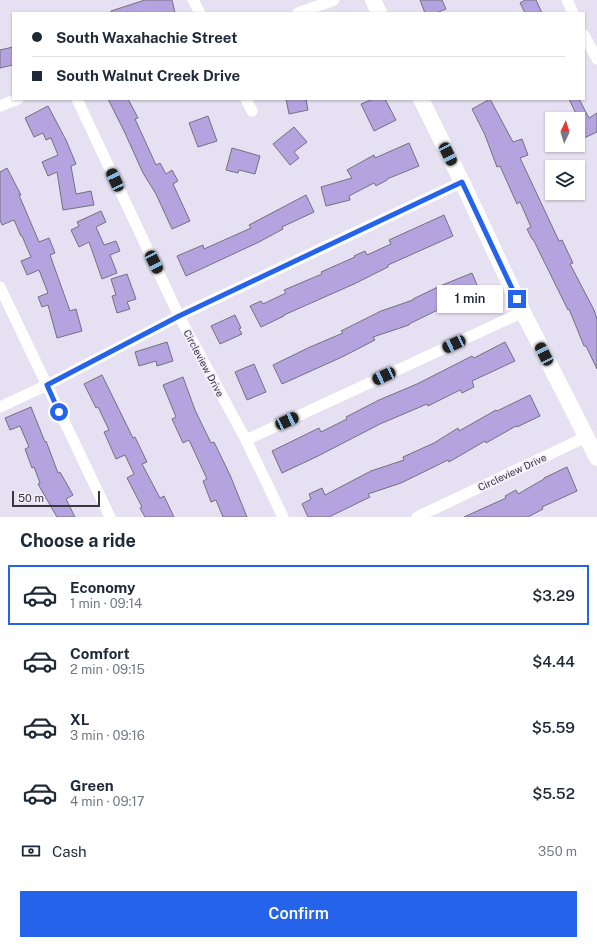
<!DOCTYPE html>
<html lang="en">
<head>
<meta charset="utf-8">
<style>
	:root { --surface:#fff; --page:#f2f2f3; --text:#1f2937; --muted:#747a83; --line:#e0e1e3; --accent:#2563eb }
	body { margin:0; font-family:"Public Sans",sans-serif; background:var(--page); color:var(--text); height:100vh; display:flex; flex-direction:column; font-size:15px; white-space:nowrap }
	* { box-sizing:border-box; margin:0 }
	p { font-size:13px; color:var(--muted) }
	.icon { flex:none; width:22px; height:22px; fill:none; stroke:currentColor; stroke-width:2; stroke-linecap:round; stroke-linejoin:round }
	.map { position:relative; height:517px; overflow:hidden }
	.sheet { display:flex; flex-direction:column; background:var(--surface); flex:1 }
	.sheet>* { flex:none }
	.banner { position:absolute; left:12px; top:12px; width:573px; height:88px; border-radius:0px; box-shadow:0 1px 3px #0004; display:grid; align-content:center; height:88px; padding:0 20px; background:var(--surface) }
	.needle { width:26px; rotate:4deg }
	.fabs { position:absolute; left:545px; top:112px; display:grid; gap:8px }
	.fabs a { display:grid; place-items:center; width:40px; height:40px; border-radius:0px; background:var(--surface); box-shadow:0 1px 3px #0004; font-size:20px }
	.scale { position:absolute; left:12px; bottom:10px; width:88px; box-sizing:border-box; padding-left:4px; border:2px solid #38373d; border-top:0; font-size:11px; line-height:14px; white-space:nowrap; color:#38373d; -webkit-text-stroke:3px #f2effd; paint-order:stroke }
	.end { position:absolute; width:18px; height:18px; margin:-9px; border:5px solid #2563eb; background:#fff; box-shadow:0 0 0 2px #fff }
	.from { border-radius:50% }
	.bubble { position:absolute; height:28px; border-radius:0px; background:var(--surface); box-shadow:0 1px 3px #0004; font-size:13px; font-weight:600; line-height:28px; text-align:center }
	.car { position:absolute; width:12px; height:24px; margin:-12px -6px; border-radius:5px; box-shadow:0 0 3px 1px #0007; background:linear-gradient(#222 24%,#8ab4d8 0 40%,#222 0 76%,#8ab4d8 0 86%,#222 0) }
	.banner b { display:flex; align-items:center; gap:14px; height:38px; font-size:15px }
	.banner b+b { border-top:1px solid var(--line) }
	.banner i { width:10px; height:10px; background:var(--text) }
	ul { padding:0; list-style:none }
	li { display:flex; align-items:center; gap:12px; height:60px; margin:0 8px 6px; padding:0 12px; border:2px solid transparent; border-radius:0px }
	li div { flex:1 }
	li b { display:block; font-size:15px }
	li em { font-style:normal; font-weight:600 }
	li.active { border-color:var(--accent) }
	li>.icon { width:36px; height:36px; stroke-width:1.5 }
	h2 { padding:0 20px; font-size:18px; line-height:48px }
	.pay { display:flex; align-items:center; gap:10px; height:44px; padding:0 20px; font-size:15px }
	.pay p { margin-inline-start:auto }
	.action { display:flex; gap:8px; margin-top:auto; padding:8px 20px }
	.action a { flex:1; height:46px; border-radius:0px; background:var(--accent); color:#fff; font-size:16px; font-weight:600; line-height:46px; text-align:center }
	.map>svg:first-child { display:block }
</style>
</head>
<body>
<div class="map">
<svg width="597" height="517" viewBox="0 0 597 517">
	<rect width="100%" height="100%" fill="#e6e1f2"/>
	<path fill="#b4a3df" stroke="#74707f" d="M145,0H172L175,13H111V11Z
		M420,0H442L446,9L436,13H425Z
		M525,0H536L542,13H525L520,3Z
		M13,47V65L0,68V50Z
		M108,99H128L138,118L135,119L156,165L160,163L166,174L172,170L178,181L173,184L190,221L172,229L156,194L143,173L125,133Z
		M286,99H306L308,110L289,114Z
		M373,99H385L396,120L374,131L361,104Z
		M490,99L513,142L522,139L528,155L520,158L559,241L562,240L573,263L570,264L594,310L597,319V369L586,346H584L569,309L568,310L533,239H532L527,229L531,227L520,202L517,204L500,166L497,167L485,135L472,109Z
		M569,99H579L589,118L597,113V132L584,138L578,126V118Z
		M48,106L66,140L76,164L71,166L76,194L91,191L94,205L63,210L57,172L48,176L42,162L58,155L51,138L46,140L43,133L34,137L25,118Z
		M208,116L217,141L198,147L189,123Z
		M294,127L307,142L294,152L299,158L290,165L273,144Z
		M409,143L419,166L387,179V180L376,186L374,183L349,196L350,200L326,206L321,187L352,178L347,170L374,155L375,158Z
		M232,148L260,156L255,174L239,170L238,173L226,170Z
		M7,168L21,195H19L39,242L49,238L55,253L50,255L70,311L76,309L82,331L57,338L48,305L42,307L38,297L48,293L39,270L27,275L21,261L31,257L22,236H21L14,220L2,225L0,220V172Z
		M306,195L314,212L282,227L283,229L259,242L186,276L177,256L203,245L204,249L251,228L249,225Z
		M101,211L106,222L96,227L104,245L116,241L120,251L110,255L117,273L102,279L89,242L79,247L71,230L79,226L77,222Z
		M444,215L453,236L388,265V267L354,284L284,315V316L261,327L250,306L261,301L263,304L286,293L284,290L322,274L321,272L355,257L354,256L365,251L367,255L391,244L389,240Z
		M472,273L480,292L456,301L409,324V325L373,337L375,340L342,357L282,384L273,365L310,347L343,333L341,331L381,311L413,300V299L440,286Z
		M127,274L136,299L127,302L130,309L117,313L112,296L116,295L111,279Z
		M235,315L241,328L239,329L242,334L220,344L211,326Z
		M167,342L173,361L157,366L156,361L139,366L135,352Z
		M505,342L515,361L472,381L474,387L462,393L460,390L428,406L427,404L380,424L318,456L282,473L272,451L319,428L321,432L347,419L346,417L379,400L417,384L472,356L474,358Z
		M254,364L266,392L247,400L235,372Z
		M102,375L133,438L135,437L147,462L142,464L160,498L164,496L174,517H145L140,508L142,507L127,478L134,474L125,455L116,459L104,432L109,430L98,407L96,408L84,384Z
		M183,377L195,410L211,443L214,442L230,475L247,517H223L216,500L211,502L203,481L207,479L189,440L183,443L172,419L176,417L163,385Z
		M530,395L540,416L517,427L516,426L486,443L485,441L449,462L448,460L401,483L368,494L370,497L329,517H308L302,504L311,499L309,494L322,488L325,495L371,471L404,460L403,457L434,443L458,428L459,431L496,410L497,411Z
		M31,407L45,442L46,441L58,473L60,472L73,495L66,499L75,517H57L38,484L40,483L34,467L32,468L25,449L29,447L20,426L10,430L5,418Z
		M567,467L577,491L542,507L543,509L528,517H464L506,498L505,496L516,490L518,494L544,479V478Z"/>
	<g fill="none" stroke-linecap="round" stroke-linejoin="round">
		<path stroke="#fff" stroke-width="11" d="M193,0L200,13
			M567,0L573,13
			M298,13L334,0
			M584,35L597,59
			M77,99L179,316L246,440L283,517
			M246,99L252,111
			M0,106L18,99
			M0,287L110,517
			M0,407L47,385L179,316L462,182
			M246,440L523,312
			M417,517L586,437"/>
		<path stroke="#fff" stroke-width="16" d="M373,0L379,13
			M421,99L462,182L523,312L597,458"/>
	</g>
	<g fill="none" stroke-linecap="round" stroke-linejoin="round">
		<path stroke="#2563eb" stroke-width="5" d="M59,412L47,385L179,316L462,182L517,299"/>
	</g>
	<g text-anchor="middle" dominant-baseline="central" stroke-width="3.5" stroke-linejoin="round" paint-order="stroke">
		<g font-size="10" fill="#38373d" stroke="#f2effd">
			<text transform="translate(204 363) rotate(62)">Circleview Drive</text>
			<text transform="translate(512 472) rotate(-25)">Circleview Drive</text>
		</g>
	</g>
</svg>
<div class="fabs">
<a><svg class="needle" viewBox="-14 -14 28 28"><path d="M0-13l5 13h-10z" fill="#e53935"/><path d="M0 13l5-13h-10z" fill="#747a83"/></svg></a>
<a><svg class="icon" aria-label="layers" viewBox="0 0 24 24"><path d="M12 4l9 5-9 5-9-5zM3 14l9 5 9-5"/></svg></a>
</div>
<div class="scale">50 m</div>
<i class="end from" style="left:59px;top:412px"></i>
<i class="end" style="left:517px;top:299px"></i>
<div class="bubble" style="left:437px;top:285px;width:66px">1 min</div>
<i class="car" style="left:448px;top:154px;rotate:154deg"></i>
<i class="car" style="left:115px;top:180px;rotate:335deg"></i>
<i class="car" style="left:154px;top:262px;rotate:154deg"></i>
<i class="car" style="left:454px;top:344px;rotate:245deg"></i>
<i class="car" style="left:544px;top:354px;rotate:333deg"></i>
<i class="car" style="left:384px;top:376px;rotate:245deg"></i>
<i class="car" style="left:287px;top:421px;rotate:65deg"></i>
<div class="banner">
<b><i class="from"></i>South Waxahachie Street</b>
<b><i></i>South Walnut Creek Drive</b>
</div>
</div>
<section class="sheet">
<h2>Choose a ride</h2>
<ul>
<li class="active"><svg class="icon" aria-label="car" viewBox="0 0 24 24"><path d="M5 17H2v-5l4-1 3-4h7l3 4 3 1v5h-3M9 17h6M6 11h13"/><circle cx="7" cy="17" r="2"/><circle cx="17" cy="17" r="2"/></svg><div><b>Economy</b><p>1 min · 09:14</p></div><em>$3.29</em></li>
<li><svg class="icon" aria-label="car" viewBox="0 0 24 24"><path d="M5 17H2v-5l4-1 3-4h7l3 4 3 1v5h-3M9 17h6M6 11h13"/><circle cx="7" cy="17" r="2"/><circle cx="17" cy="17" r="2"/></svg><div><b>Comfort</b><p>2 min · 09:15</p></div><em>$4.44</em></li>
<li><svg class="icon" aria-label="car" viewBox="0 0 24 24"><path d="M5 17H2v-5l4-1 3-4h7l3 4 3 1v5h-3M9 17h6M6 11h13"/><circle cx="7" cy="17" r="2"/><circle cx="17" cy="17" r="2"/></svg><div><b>XL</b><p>3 min · 09:16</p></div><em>$5.59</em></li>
<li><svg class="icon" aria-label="car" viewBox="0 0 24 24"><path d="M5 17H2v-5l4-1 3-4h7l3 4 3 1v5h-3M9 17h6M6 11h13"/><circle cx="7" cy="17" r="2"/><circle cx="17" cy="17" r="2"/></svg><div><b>Green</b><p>4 min · 09:17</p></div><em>$5.52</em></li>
</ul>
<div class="pay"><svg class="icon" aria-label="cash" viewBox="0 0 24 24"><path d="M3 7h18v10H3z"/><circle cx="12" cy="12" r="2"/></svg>Cash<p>350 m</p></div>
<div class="action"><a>Confirm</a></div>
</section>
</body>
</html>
